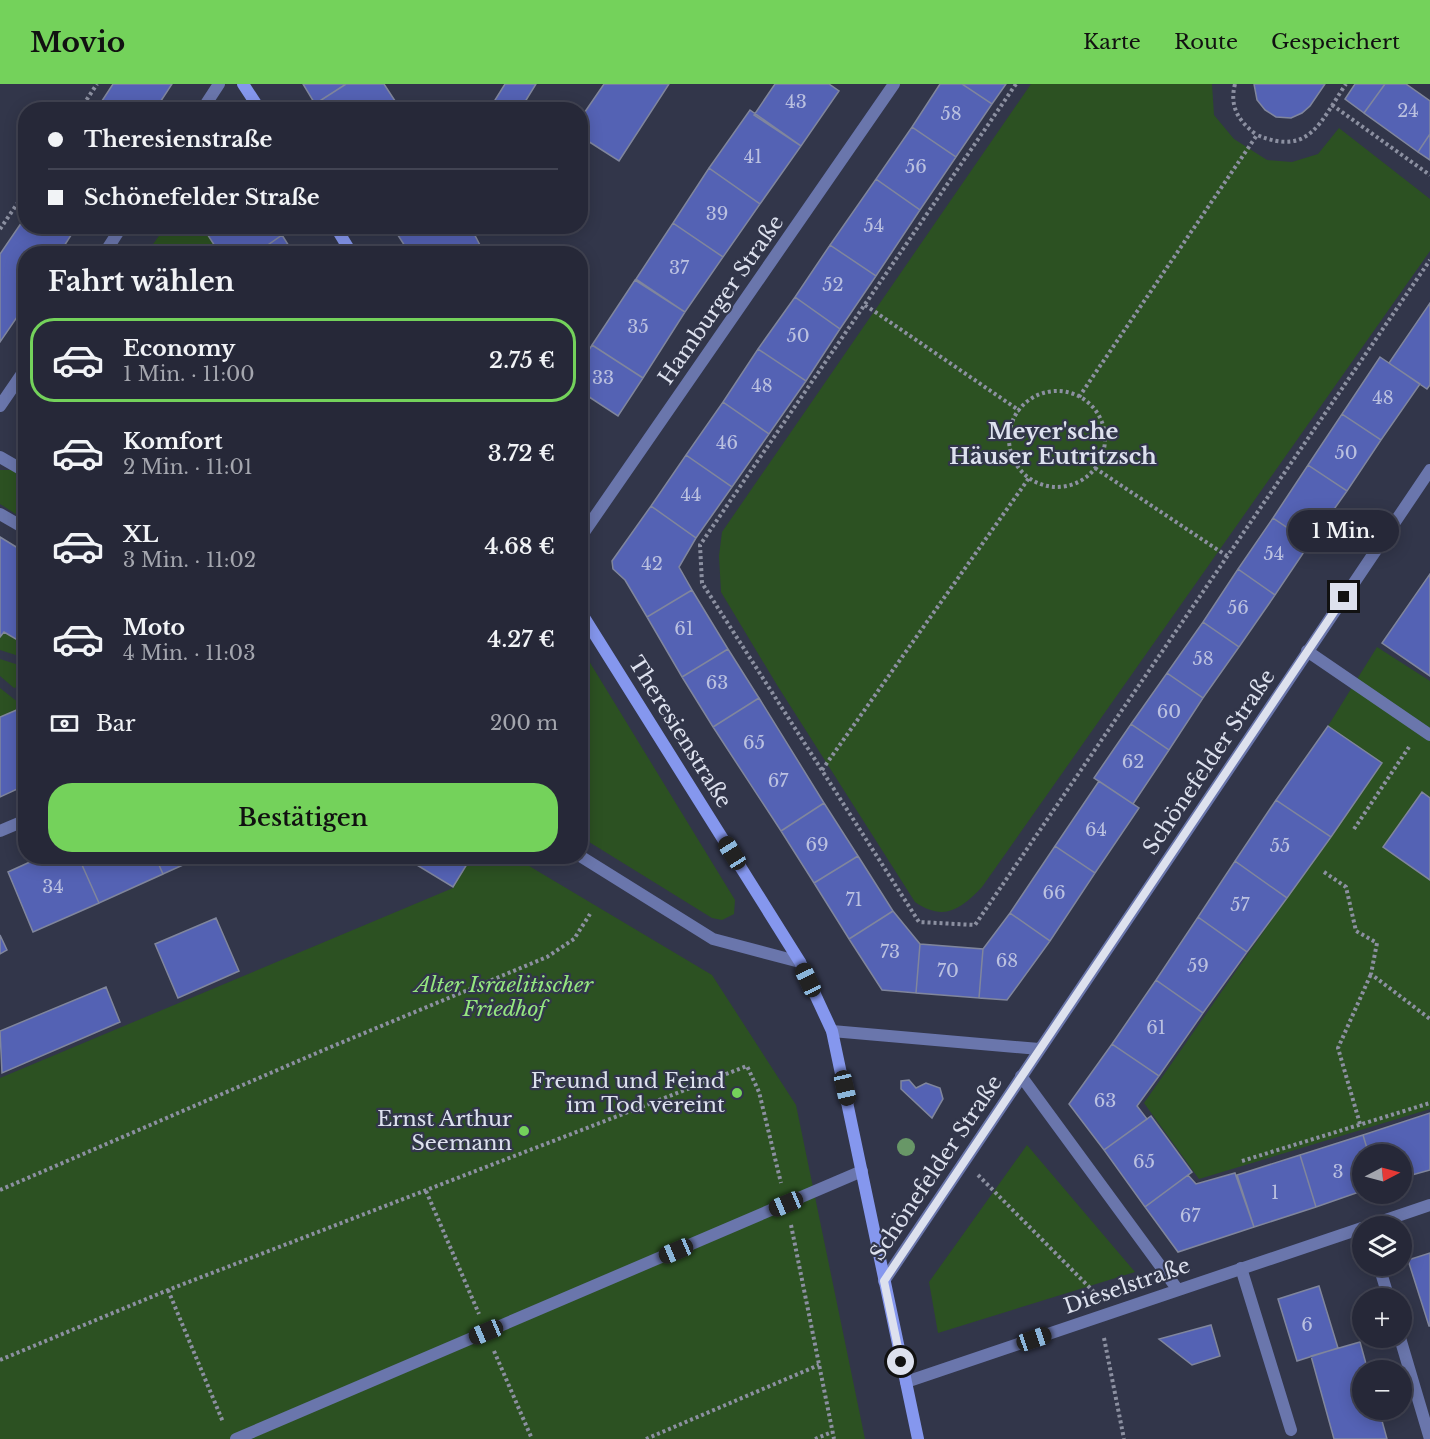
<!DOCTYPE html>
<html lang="de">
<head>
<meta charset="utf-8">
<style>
	:root { --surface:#262838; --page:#323443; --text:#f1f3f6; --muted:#a4a6ae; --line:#424453; --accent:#74d25b }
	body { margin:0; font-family:"Libre Baskerville",serif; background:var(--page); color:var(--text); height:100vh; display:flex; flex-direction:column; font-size:22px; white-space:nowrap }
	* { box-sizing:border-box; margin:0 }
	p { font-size:20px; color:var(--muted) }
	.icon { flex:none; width:33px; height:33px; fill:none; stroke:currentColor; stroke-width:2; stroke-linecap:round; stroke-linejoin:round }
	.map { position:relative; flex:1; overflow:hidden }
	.drawer { position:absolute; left:18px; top:162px; width:570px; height:618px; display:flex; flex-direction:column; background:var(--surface); border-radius:24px; box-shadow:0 3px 15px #0003,0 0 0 2px var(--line) }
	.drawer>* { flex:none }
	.guide { position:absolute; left:18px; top:18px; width:570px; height:132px; border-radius:24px; box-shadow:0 3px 15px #0003,0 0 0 2px var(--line); display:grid; align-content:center; height:132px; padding:0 30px; background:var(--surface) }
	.needle { width:39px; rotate:84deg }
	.buttons { position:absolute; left:1352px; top:1060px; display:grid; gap:12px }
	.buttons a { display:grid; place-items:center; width:60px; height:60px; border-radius:50%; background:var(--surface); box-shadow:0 3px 15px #0003,0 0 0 2px var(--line); font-size:30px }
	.end { position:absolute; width:27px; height:27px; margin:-14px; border:8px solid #dde1ee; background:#111; box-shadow:0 0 0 3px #111 }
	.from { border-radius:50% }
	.bubble { position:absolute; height:42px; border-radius:21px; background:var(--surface); box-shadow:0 3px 15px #0003,0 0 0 2px var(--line); font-size:20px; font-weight:600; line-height:42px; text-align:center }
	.car { position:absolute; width:18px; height:36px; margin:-18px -9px; border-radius:8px; box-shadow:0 0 4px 2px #0007; background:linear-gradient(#222 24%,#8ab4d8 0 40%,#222 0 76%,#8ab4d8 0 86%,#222 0) }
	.guide b { display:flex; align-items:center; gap:21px; height:57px; font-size:22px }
	.guide b+b { border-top:2px solid var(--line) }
	.guide i { width:15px; height:15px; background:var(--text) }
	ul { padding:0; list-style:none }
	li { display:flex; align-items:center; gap:18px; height:84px; margin:0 12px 9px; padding:0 18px; border:3px solid transparent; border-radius:24px }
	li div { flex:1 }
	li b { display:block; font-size:22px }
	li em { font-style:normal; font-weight:600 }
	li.active { border-color:var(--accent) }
	li>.icon { width:54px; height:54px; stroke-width:1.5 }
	h2 { padding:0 30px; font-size:27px; line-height:72px }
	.pay { display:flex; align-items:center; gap:15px; height:66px; padding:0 30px; font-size:22px }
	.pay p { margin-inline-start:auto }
	.action { display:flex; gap:12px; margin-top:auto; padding:12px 30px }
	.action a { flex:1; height:69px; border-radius:24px; background:var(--accent); color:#111; font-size:24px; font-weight:600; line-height:69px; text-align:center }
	header { display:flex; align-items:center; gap:36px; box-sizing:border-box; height:84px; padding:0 30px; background:var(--accent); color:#111 }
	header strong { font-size:28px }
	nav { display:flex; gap:33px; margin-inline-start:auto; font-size:21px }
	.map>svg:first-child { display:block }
</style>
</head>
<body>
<header>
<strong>Movio</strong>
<nav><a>Karte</a><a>Route</a><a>Gespeichert</a></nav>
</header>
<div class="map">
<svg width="1430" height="1355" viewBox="0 0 1430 1355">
	<rect width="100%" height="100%" fill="#32364a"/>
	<path fill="#2c5122" d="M1031,0H1212L1214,31L1234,55L1267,76L1292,78L1318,70L1339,44L1430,115V167L982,803C961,825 944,838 915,818L777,601L721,508L719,472L722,448Z
		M166,142L202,143L220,169L146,170Z
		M0,386H13L25,393V436L0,420Z
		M4,548L25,561V574L0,566V553Z
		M1377,563L1430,597V1025L1199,1095L1144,1019L1381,679L1328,642Z
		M581,564L735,816L734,830L722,836L712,834L581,753Z
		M0,575L25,583V600L14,604L0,592Z
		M0,604L24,623L0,633Z
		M472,773H514L712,891L796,1021L865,1355H0V994L453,804Z
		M1027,1061L1135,1188L938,1249L929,1198Z"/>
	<path fill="#5462b4" stroke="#80869d" stroke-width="1.5" d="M113,0H172L155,26H96Z
		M303,0H346L315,20Z
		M346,0H384L401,26H319L315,20Z
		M505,0H536L520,26H509L495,16Z
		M604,0H669L619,77L580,52V35Z
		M775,0H829L839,7L801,62L754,31Z
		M940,0H962L992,20L956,73L912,43Z
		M962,0H1006L992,20Z
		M1254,0H1325L1310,22L1302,29L1291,34L1276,33L1265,26L1257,16Z
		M1355,0H1385L1364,29L1345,15Z
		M1385,0H1406L1430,17V50L1418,68L1364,29Z
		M750,26L801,62L760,120L709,84Z
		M912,43L956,73L920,126L876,95Z
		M1430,50V76L1418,68Z
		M709,84L760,120L723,173L673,139Z
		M876,95L920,126L876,192L830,161Z
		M26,132V142H77L59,170H26V220L0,258V170Z
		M673,139L723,173L685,228L636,195Z
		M202,142H277L282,151L255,170H220Z
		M392,142H470L481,163L470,170H410Z
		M282,151L294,170H255Z
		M830,161L876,192L840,245L795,213Z
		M635,196L685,228L643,294L592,261Z
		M795,213L840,245L806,297L758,265Z
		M1430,219V301L1427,305L1389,279Z
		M592,261L643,294L618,332L580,307V280Z
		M758,265L806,297L769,350L723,318Z
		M1380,273L1420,300L1381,356L1342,330Z
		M723,318L769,350L732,403L686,371Z
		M1342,330L1381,356L1347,407L1308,381Z
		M686,371L732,403L696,454L651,422Z
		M1308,381L1347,407L1310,459L1273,434Z
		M651,422L696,454L679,483L692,506L647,533L625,496L613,485L612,477Z
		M1273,434L1310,459L1275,511L1238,485Z
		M0,453L26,469V561L4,548L0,553Z
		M1238,485L1275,511L1239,563L1203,538Z
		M1430,490V592L1382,559Z
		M692,506L728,565L682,593L647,533Z
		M1203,538L1239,563L1203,614L1167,589Z
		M728,565L759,614L713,643L682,593Z
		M1167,589L1203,614L1169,666L1131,640Z
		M759,614L824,719L781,747L713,643Z
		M26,622V701L0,713V633Z
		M1131,640L1169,666L1133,720L1094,694Z
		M1328,642L1382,679L1331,753L1276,716Z
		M1099,697L1139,724L1095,789L1055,762Z
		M1422,708L1430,714V796L1383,763Z
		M1276,716L1331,753L1287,814L1235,777Z
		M824,719L858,772L814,799L781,747Z
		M1055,762L1095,789L1050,857L1010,829Z
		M43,772H78L99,819L33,848L8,788Z
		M78,772H155L163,790L99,819Z
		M155,772H203L163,790Z
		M402,772H472L453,803Z
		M858,772L893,827L849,855L814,799Z
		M1235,777L1287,814L1247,868L1198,833Z
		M893,827L920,860L916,909L882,906L849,855Z
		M1010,829L1050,857L1007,916L979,914L983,865Z
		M1198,833L1247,868L1203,929L1156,896Z
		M216,834L239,887L178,914L155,860Z
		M0,851L7,866L0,870Z
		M920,860L983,865L979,914L916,909Z
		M1156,896L1203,929L1159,992L1112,960Z
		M106,903L120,938L2,989L0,947Z
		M1112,960L1159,992L1137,1022L1147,1035L1104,1066L1069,1020Z
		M909,996L916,1004L926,999L940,1004L943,1015L932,1034L901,1005V997Z
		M1430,1029V1086L1401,1094V1071H1369L1363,1051Z
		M1151,1032L1192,1088L1145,1123L1104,1066Z
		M1363,1051L1369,1071H1362V1107L1316,1123L1300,1071Z
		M1300,1071L1316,1123L1254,1143L1237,1091Z
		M1235,1089L1254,1143L1178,1168L1145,1123L1188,1091L1196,1100Z
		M1430,1169V1242H1429L1408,1176Z
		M1319,1202L1338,1264L1297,1277L1278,1215Z
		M1211,1241L1220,1272L1192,1281L1159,1255Z
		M1360,1258L1368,1287H1362V1326H1379L1387,1355H1334L1311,1272Z"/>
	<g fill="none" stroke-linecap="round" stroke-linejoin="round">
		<path stroke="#8c90a1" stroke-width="4" stroke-dasharray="3 3" stroke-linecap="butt" d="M1016,0L700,461L702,499L919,838L975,841L1430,176
			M1235,0C1229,23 1239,38 1257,51
			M1332,21L1430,91
			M80,26L97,0
			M0,145L26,107
			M865,221L1020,327
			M1009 355a48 48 0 1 1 96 0a48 48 0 1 1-96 0Z
			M1079,313L1257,51C1310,73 1320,38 1346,0
			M1095,384L1227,472
			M822,686L1029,394
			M1354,745L1409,663
			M1324,788L1346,803L1356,847L1377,859L1371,890L1430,935
			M1360,1040L1338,964L1371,890
			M1242,1077L1430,1019
			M978,1091L1098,1212
			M0,1106L326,965L547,873L574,855L590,830
			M426,1107L479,1230
			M791,1141L834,1355
			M168,1206L223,1338
			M1104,1254L1124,1355
			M494,1267L532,1355
			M0,1276L168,1206L747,982L759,1008L781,1099
			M646,1355L819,1281
			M815,1355L832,1348"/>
		<path stroke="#6a76ac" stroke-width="12" d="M1379,1182L1389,1215
			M1241,1184L1291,1346
			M1400,1254L1430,1355
			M236,1355L862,1087"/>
		<path stroke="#6a76ac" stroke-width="12" d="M202,26L219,0
			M104,170L122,142
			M0,322L26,284
			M0,373L26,388
			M0,430L26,445
			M580,454L894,0
			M1307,567L1430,651
			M0,747L26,736
			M580,772L713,855L800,878
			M832,947L1039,965
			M1021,992L1178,1206
			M1365,1143L1430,1121
			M884,1197L1430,386
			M906,1298L1362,1144"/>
		<path stroke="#8597ee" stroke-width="12" d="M243,0L260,26
			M335,142L352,170
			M580,527L800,878L832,947L918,1355"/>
	</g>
	<circle fill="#689767" cx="906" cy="1063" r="9"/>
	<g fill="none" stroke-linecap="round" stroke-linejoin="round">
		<path stroke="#dde1ee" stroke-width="8" d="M901,1278L884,1197L1344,513"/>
	</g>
	<g fill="#74d25b" stroke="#32364a" stroke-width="2">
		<circle cx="737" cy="1009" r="6"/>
		<circle cx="524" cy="1047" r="6"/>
	</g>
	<g text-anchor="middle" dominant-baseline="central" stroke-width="4.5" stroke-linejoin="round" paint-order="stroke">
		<g font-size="18" fill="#bbc1e0">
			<text x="796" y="18">43</text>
			<text x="1408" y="27">24</text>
			<text x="951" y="30">58</text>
			<text x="753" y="73">41</text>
			<text x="916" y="83">56</text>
			<text x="717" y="130">39</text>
			<text x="874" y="142">54</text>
			<text x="679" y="184">37</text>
			<text x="833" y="201">52</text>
			<text x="638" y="243">35</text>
			<text x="798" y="252">50</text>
			<text x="603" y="294">33</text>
			<text x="762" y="302">48</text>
			<text x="1383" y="314">48</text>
			<text x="727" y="359">46</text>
			<text x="1346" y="369">50</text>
			<text x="691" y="411">44</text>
			<text x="1274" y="470">54</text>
			<text x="652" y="480">42</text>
			<text x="1238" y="524">56</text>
			<text x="684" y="545">61</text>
			<text x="1203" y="575">58</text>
			<text x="717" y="599">63</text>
			<text x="1169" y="628">60</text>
			<text x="754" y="659">65</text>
			<text x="1133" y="678">62</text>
			<text x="778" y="697">67</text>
			<text x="1096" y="746">64</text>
			<text x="817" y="761">69</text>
			<text x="1280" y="762">55</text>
			<text x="53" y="803">34</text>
			<text x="1054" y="809">66</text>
			<text x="854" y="816">71</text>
			<text x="1240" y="821">57</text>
			<text x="890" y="868">73</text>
			<text x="1007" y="877">68</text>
			<text x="1198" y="882">59</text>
			<text x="948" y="887">70</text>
			<text x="1156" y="944">61</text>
			<text x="1105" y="1017">63</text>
			<text x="1144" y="1078">65</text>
			<text x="1338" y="1088">3</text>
			<text x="1275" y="1109">1</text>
			<text x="1190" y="1132">67</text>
			<text x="1307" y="1241">6</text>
		</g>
		<g font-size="21" fill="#dde1ee" stroke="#32364a">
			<text transform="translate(721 216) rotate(-55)">Hamburger Straße</text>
			<text transform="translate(680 648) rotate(58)">Theresienstraße</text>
			<text transform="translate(1209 678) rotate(-56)">Schönefelder Straße</text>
			<text transform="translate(936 1084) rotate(-56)">Schönefelder Straße</text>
			<text transform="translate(1127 1202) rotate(-19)">Dieselstraße</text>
		</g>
		<g font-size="21" font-style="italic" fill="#94e67f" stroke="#32364a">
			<text x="504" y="901">Alter Israelitischer<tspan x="504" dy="24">Friedhof</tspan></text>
		</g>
		<g font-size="21" fill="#dde1ee" stroke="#32364a" text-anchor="end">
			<text x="725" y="997">Freund und Feind<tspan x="725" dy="24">im Tod vereint</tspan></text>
			<text x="512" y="1035">Ernst Arthur<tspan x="512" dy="24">Seemann</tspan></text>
		</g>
		<g font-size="22" font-weight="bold" fill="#dde1ee" stroke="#32364a">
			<text x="1053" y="347">Meyer'sche<tspan x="1053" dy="25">Häuser Eutritzsch</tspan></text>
		</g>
	</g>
</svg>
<div class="buttons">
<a><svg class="needle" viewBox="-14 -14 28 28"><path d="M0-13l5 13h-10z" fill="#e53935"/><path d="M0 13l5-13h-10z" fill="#a4a6ae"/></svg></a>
<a><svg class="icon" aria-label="layers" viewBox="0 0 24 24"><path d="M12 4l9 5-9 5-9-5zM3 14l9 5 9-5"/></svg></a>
<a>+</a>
<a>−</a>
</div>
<i class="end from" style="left:901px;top:1278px"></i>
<i class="end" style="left:1344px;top:513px"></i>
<div class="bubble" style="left:1288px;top:426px;width:111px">1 Min.</div>
<i class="car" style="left:732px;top:769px;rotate:328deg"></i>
<i class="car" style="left:808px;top:896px;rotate:335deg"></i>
<i class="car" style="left:845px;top:1004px;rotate:167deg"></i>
<i class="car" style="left:786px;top:1120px;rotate:247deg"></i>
<i class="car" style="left:676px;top:1167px;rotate:247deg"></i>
<i class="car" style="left:486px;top:1248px;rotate:247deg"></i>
<i class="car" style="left:1034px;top:1255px;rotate:71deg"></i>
<div class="guide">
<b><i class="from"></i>Theresienstraße</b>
<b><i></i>Schönefelder Straße</b>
</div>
<section class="drawer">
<h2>Fahrt wählen</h2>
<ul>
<li class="active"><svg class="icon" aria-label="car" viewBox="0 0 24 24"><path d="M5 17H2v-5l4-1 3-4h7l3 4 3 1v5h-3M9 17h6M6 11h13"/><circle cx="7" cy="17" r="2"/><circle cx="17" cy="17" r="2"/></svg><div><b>Economy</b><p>1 Min. · 11:00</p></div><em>2.75 €</em></li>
<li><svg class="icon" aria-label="car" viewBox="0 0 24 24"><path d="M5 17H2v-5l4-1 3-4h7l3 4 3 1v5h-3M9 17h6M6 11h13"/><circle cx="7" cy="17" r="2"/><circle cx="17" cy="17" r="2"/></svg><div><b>Komfort</b><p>2 Min. · 11:01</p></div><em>3.72 €</em></li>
<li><svg class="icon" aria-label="car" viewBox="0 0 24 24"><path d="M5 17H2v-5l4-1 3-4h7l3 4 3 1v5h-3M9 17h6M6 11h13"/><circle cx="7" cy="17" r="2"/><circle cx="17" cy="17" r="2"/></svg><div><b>XL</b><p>3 Min. · 11:02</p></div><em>4.68 €</em></li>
<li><svg class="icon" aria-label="car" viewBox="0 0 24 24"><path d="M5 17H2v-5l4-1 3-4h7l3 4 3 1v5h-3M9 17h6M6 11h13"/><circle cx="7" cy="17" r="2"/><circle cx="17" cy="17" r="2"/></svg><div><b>Moto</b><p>4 Min. · 11:03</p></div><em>4.27 €</em></li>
</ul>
<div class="pay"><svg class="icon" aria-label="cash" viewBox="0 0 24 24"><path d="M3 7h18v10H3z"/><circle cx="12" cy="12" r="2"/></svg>Bar<p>200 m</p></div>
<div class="action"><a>Bestätigen</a></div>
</section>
</div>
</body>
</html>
